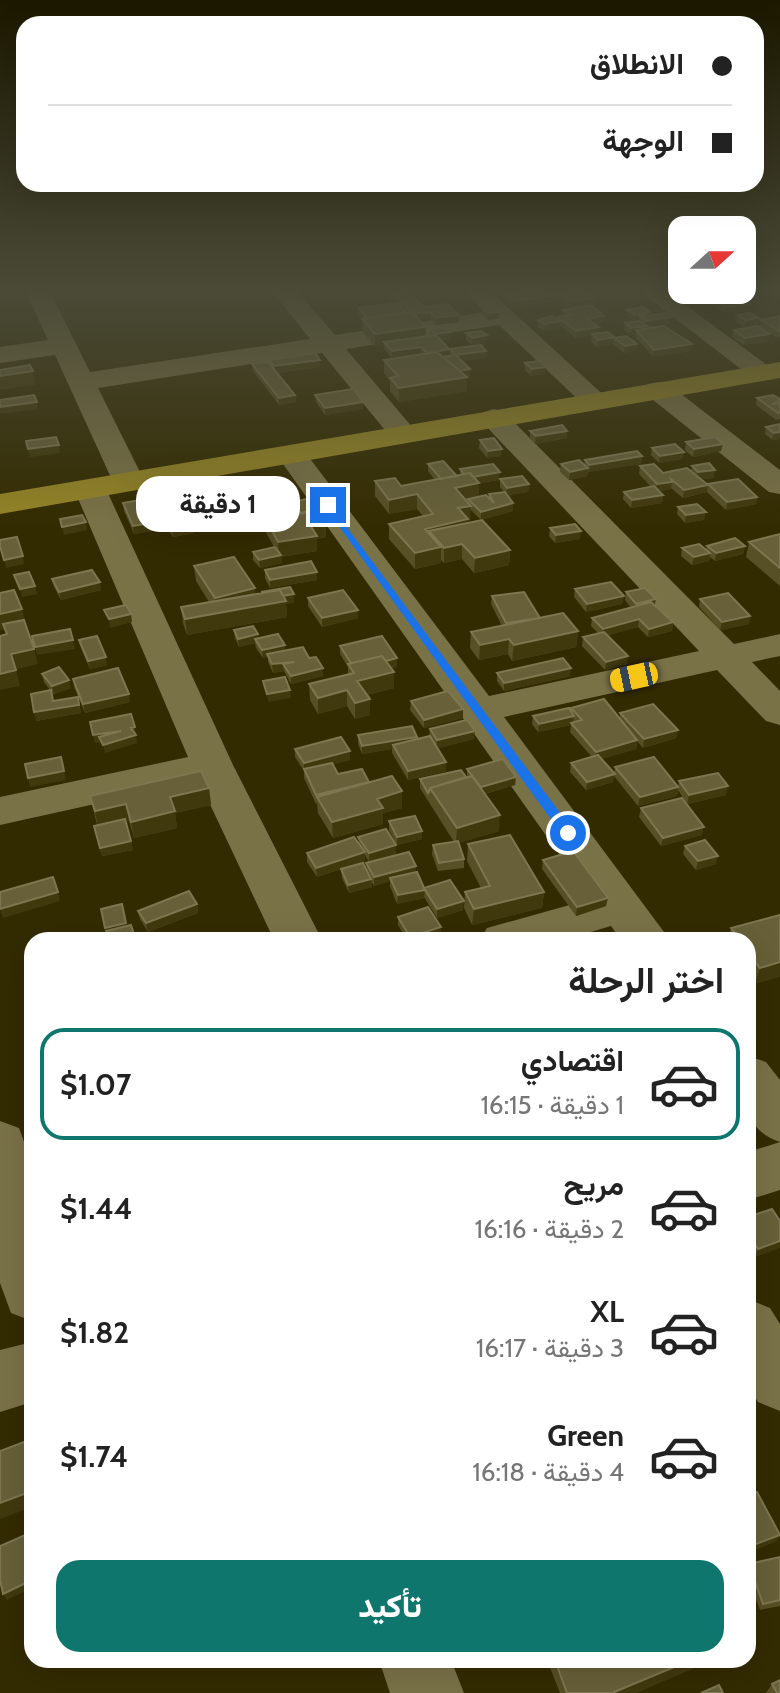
<!DOCTYPE html>
<html lang="ar">
<head>
<meta charset="utf-8">
<style>
	:root { --surface:#fff; --page:#f2f2f2; --text:#222; --muted:#767676; --line:#e0e0e0; --accent:#0f766e }
	body { margin:0; font-family:Cabin,Vazirmatn,sans-serif; background:var(--page); color:var(--text); direction:rtl; height:100vh; display:flex; flex-direction:column; font-size:30px; white-space:nowrap }
	* { box-sizing:border-box; margin:0 }
	p { font-size:26px; color:var(--muted) }
	.icon { flex:none; width:44px; height:44px; fill:none; stroke:currentColor; stroke-width:2; stroke-linecap:round; stroke-linejoin:round }
	.map { position:relative; flex:1; overflow:hidden; direction:ltr }
	.details { position:absolute; left:24px; top:932px; width:732px; height:736px; display:flex; flex-direction:column; background:var(--surface); border-radius:24px; box-shadow:0 8px 32px #0002; direction:rtl }
	.details>* { flex:none }
	.banner { position:absolute; left:16px; top:16px; width:748px; height:176px; border-radius:24px; box-shadow:0 8px 32px #0002; direction:rtl; display:grid; align-content:center; height:176px; padding:0 32px; background:var(--surface) }
	.needle { width:52px; rotate:69deg }
	.tools { position:absolute; left:668px; top:216px; display:grid; gap:16px }
	.tools a { display:grid; place-items:center; width:88px; height:88px; border-radius:16px; background:var(--surface); box-shadow:0 8px 32px #0002; font-size:40px }
	.end { position:absolute; width:36px; height:36px; margin:-18px; border:10px solid #1a73e8; background:#fff; box-shadow:0 0 0 4px #fff }
	.from { border-radius:50% }
	.bubble { position:absolute; height:56px; border-radius:24px; background:var(--surface); box-shadow:0 8px 32px #0002; font-size:26px; font-weight:800; line-height:56px; text-align:center; direction:rtl }
	.car { position:absolute; width:24px; height:48px; margin:-24px -12px; border-radius:10px; box-shadow:0 0 6px 2px #0007; background:linear-gradient(#f5c518 24%,#345 0 40%,#f5c518 0 76%,#345 0 86%,#f5c518 0) }
	.banner b { display:flex; align-items:center; gap:28px; height:76px; font-size:30px }
	.banner b+b { border-top:2px solid var(--line) }
	.banner i { width:20px; height:20px; background:var(--text) }
	ul { padding:0; list-style:none }
	li { display:flex; align-items:center; gap:24px; height:112px; margin:0 16px 12px; padding:0 16px; border:4px solid transparent; border-radius:24px }
	li div { flex:1 }
	li b { display:block; font-size:30px }
	li em { font-style:normal; font-weight:800 }
	li.selected { border-color:var(--accent) }
	li>.icon { width:72px; height:72px; stroke-width:1.5 }
	h2 { padding:0 32px; font-size:36px; line-height:96px }
	.primary-button { display:flex; gap:16px; margin-top:auto; padding:16px 32px }
	.primary-button a { flex:1; height:92px; border-radius:24px; background:var(--accent); color:#fff; font-size:32px; font-weight:800; line-height:92px; text-align:center }
	.map>svg:first-child { display:block }
</style>
</head>
<body>
<div class="map">
<svg width="780" height="1693" viewBox="0 0 780 1693">
	<rect width="100%" height="100%" fill="#332b00"/>
	<g fill="none" stroke-linecap="round" stroke-linejoin="round">
		<path fill="#7a7247" fill-rule="evenodd" d="M25,290H49L90,372L310,339L271,290H296L335,335L485,312L463,290H489L609,400L605,406H585L499,325L346,349L418,434L413,440H393L322,353L98,388L145,482L140,489H118L113,482L55,355L0,363V347L48,340Z
			M638,290H665L778,373L774,379H754Z
			M658,382L668,384L780,470V494L769,492L648,396L644,390L648,384Z
			M494,409L504,412L734,644L780,634V656L752,662L780,691V725L766,721L717,670L504,717L670,940H621L611,926L564,940H480L487,928L591,899L276,454L280,448H302L489,696L699,651L484,424L480,418L484,412Z
			M90,480L101,482L106,489L233,765L322,940H274L199,781L0,825V797L188,757L74,489L79,482Z
			M748,1056L766,1062L780,1080V1190L748,1200V1152L780,1142C737,1127 748,1094 748,1056Z
			M0,1121L19,1128L32,1164V1321L11,1313L0,1283Z
			M748,1299L770,1308L780,1324V1411L758,1402L748,1385Z
			M32,1342V1402L0,1412V1350Z
			M379,1660H451L464,1693H390Z"/>
		<path fill="#958526" fill-rule="evenodd" d="M780,362V378L0,514V494Z"/>
	</g>
	<path fill="#574f25" d="M388,290H404L424,307L459,315L458,322L436,325L430,319L420,320L425,336H430V329L450,332V339L441,341L449,356L450,349L486,358L461,361L470,369V376L467,377V391L399,402L390,391V381L384,373V360L422,354L392,358L384,349V346L375,347L363,332L362,319L359,315V308L396,303L388,295Z
		M539,290H574L577,292L585,291V290H609L608,293L595,296L596,297V304L572,308L559,298L558,301L511,308L503,301L504,294Z
		M683,290H720V292L690,296Z
		M737,290H768L767,297L751,299Z
		M714,298L749,310L724,313L713,305Z
		M482,307L499,312V318L488,320L482,314Z
		M563,310L604,316L603,323L594,324L599,327L598,333L637,344V350L624,353L613,344L597,347L591,341L592,335L576,338L560,326L559,328L544,331L537,327L538,320H558V317L563,316Z
		M627,310L650,312V315L671,317L670,324L647,327L646,329L692,344L691,351L653,357L635,337L636,334L630,335L624,330L625,323L634,321L627,316Z
		M737,315L759,318L757,325L745,327L736,322Z
		M780,316V337L777,338L760,327L761,320Z
		M734,330L768,341L744,345L732,337Z
		M466,333L486,342L472,345L466,340Z
		M269,360H320V367L277,373L295,395L296,402L279,405L253,371L252,364L269,363Z
		M525,363L545,374L531,376L525,370Z
		M315,395L363,402V409L325,415L316,402Z
		M757,398L780,399V419L776,420L756,405Z
		M780,424V439L772,440L765,434L766,427Z
		M530,431H567V438L535,444L530,438Z
		M480,440L501,456L487,458L479,448Z
		M686,442L723,444L721,451L693,457L685,450Z
		M652,448L684,452L682,459L659,463L651,455Z
		M642,456L641,464L588,472L587,476L569,480L560,472L561,464L584,465L585,460Z
		M428,464L457,476L460,475V469L499,480L479,483V497L489,498V494L504,492L500,487V479L529,484L528,492L508,495L513,503V511L481,520L470,509V521H468V523L510,550L509,565L474,573L462,559L444,563L441,560V563L415,569L389,539V524L423,516L417,509L389,514L375,496V481L401,486L435,480L428,471Z
		M640,466L663,473L691,471L692,466L714,478L702,479L708,485L757,497L756,504L726,510L707,492L683,498L671,488V489L659,491L663,495L662,503L631,508L623,499L624,492L651,487L639,474Z
		M200,494L231,519L211,523L201,502Z
		M123,503L168,509L193,525L194,533L173,537L161,518L155,519L158,530L134,534L124,511Z
		M291,503L323,515L321,516L325,522L326,537L317,539V551L281,557L282,563L260,568L253,560V552L274,547L263,527L262,524L238,528L232,516V508L290,507H292Z
		M678,507L704,520L685,523L677,514Z
		M550,528L580,539L555,543L549,536Z
		M780,534V586L746,557L749,542Z
		M707,546H745L743,554L715,561L710,557L709,561L692,565L681,556L682,548L706,550Z
		M194,566L255,594L294,602L286,604L287,617L187,635L183,623L181,607L209,602L196,581Z
		M265,570L317,572V580L270,588L265,578Z
		M52,579L101,590L61,600L54,587Z
		M575,589L624,596L622,604L586,612L574,597Z
		M626,592L655,605L673,622L672,631L648,637L638,627L608,635L627,664L605,670L582,646L583,637L598,633L591,626L592,618L631,608L625,600Z
		M492,596L540,618L578,631L576,647L512,661L508,654L479,660L470,648L471,632L502,626L491,604Z
		M308,598L358,618L322,627L308,606Z
		M700,599L750,616L749,624L720,630L699,607Z
		M234,630L258,634V639L285,645V650L309,658L323,676L291,684L284,671L273,673L268,662V657L263,658L256,648L255,643L239,647L235,638Z
		M79,640L107,665L90,669L81,648Z
		M340,646L397,658V667L391,668L394,672V688L367,695L370,699V715L355,719L347,706L318,714L310,700L309,684L348,675V667L340,654Z
		M497,673L570,676L504,691L497,681Z
		M42,674L71,688L54,694L51,691L53,701L78,697L81,713L36,721L50,690L44,682Z
		M73,679L130,702L85,713L74,687Z
		M411,701L463,709V718L424,728L410,710Z
		M571,708L620,718V713L678,730L676,738L643,748L637,741L636,749L601,759L614,774L615,767L678,787L679,781L726,795L687,804L678,790L677,796L638,806L614,776L613,782L586,790L570,772L571,763L592,757L570,732L571,725L538,732L532,724L533,716L571,711Z
		M430,729L474,739L438,748L446,771L408,780L392,753V749L362,754L358,744V735L417,737V739L429,737Z
		M295,749L350,760L333,764L338,774L402,791V808L383,813V824L333,838L318,813L317,803L316,804L304,778V771L295,757Z
		M467,769L515,785L485,794L499,831L458,843L464,859V868L438,871L432,854L433,845L454,842L420,788V779L466,777H467Z
		M209,788L211,805L175,813L177,828L134,838L129,821H126L133,850L102,856L94,826L97,825L90,796Z
		M641,808L702,835L661,846L639,817Z
		M389,821L422,831V839L397,845L389,830Z
		M358,837L396,845V854L369,862L365,855V861L317,877L307,862V853L359,843Z
		M468,844L544,892L542,908L472,925L464,908L465,892L481,888L467,861Z
		M685,846L716,864L696,870L683,854Z
		M543,860L606,906L576,916L542,869Z
		M366,863L416,872L424,889L463,910L437,918L424,897V898L397,904L390,886V881L374,886L371,881L372,887L349,893L342,878L341,869L367,870Z
		M197,904L198,913L148,932L140,919L138,911Z
		M780,915L755,984L748,975V940H728L731,928Z
		M398,917L441,927V935L427,940H407L398,925Z
		M748,1217L780,1221L755,1257L748,1246Z
		M780,1557V1606L760,1610L748,1578V1566L749,1564Z
		M547,1660H698L694,1668L635,1693H560Z
		M772,1684L780,1693H766Z"/>
	<path fill="#41390e" d="M411,290H428V294L411,296Z
		M592,290H609L608,293L591,296Z
		M691,290H720V292L690,296Z
		M768,290L767,297L751,299L752,292Z
		M559,295L558,301L511,308L512,301Z
		M596,297V304L572,308V301Z
		M750,304L749,310L724,313L725,307Z
		M430,312V319L414,321V314Z
		M499,312V318L488,320V313Z
		M650,312L649,319L640,316L639,321L634,322L635,315Z
		M459,315L458,322L436,325V318Z
		M604,316L603,323L586,325L587,319Z
		M671,317L670,324L647,327L646,333L636,330V334L630,335L631,328L644,327L645,321Z
		M759,318L757,325L745,327L746,320Z
		M560,321L559,328L544,331L545,324Z
		M426,327L425,340L384,342V346L375,347V334Z
		M599,327L598,334L576,338V331Z
		M450,332V339L435,341V334Z
		M769,334L768,341L744,345L745,338Z
		M487,335L486,342L472,345V338Z
		M614,337L613,344L597,347L598,340Z
		M637,344V350L624,353L625,346Z
		M692,344L691,351L653,357L654,350Z
		M421,347V354L392,358V351Z
		M449,349V356L427,360V353Z
		M486,351V358L455,362V355Z
		M320,360V367L275,373L274,366Z
		M546,367L545,374L531,376L532,369Z
		M470,369V376L461,378L467,377V391L399,402V388L455,372Z
		M33,371L35,385L0,390V375Z
		M295,395L296,402L279,405V398Z
		M37,402L38,409L0,414V407Z
		M363,402V409L325,415V408Z
		M567,431V438L535,444L536,436Z
		M780,432V439L772,440L774,433Z
		M723,444L721,451L693,457L694,449Z
		M59,445L60,453L30,457L28,449Z
		M502,449L501,456L487,458L488,451Z
		M684,452L682,459L659,463L660,456Z
		M642,456L641,464L588,472L589,465Z
		M588,468L587,476L569,480L570,472Z
		M715,470L714,478L696,480L698,472Z
		M500,472L499,480L466,485V478Z
		M462,481L479,483V498L454,503L455,490Z
		M672,482L671,489L656,492L657,484Z
		M529,484L528,492L506,495L507,488Z
		M708,485L707,492L683,498L684,490Z
		M417,494V509L389,514V500Z
		M663,495L662,503L631,508L632,500Z
		M757,497L756,504L726,510L727,502Z
		M513,503V511L481,520V512Z
		M471,506L470,521H468L467,534L429,531V543L425,529L458,508Z
		M323,507V515L302,521L301,513Z
		M160,510L161,518L153,519L152,511Z
		M230,512L231,519L211,523V515Z
		M706,512L704,520L685,523L686,515Z
		M262,516V524L238,528V520Z
		M86,522L87,530L64,535L62,527Z
		M157,522L158,530L134,534L133,526Z
		M325,522L326,537L317,539V551L281,557L282,563L260,568L259,560L279,556L278,542L310,525Z
		M193,525L194,533L173,537L172,529Z
		M581,531L580,539L555,543L556,535Z
		M462,544V559L444,563V548Z
		M745,546L743,554L715,561L716,553Z
		M441,547V563L415,569V553Z
		M510,550L509,565L474,573L475,558Z
		M710,553L709,561L692,565L694,557Z
		M23,556L24,564L6,568L4,560Z
		M317,572V580L270,588V580Z
		M100,582L101,590L61,600L59,592Z
		M35,586L37,594L22,597L20,589Z
		M255,588L256,604L216,613L215,598Z
		M294,594V602L286,604L287,617L187,635L185,619L264,599Z
		M624,596L622,604L586,612L587,604Z
		M656,599L654,608L634,612L636,604Z
		M22,609L26,625L3,624L5,630H0V614Z
		M358,610V618L322,627V618Z
		M131,614L132,622L110,628L109,619Z
		M750,616L749,624L720,630L722,622Z
		M639,619L638,627L602,637L603,629Z
		M673,622L672,631L648,637L649,629Z
		M578,631L576,647L512,661L514,645Z
		M258,634V642L255,639V643L239,647L238,639Z
		M509,639L508,654L479,660L480,645Z
		M73,640L75,649L37,655L35,647Z
		M285,645V653L267,654L268,657L263,658L262,650Z
		M34,649L38,664L14,670L11,654Z
		M628,656L627,664L605,670L606,662Z
		M106,657L107,665L90,669L88,661Z
		M397,658V667L355,677L354,669Z
		M294,662L283,664L284,671L273,673L272,664Z
		M323,668V676L291,684V676Z
		M571,668L570,676L504,691V683Z
		M16,670L20,686L0,690V674Z
		M394,672V688L358,697L357,681Z
		M69,680L71,688L54,694L52,686Z
		M290,690L291,698L268,702L267,694Z
		M347,690V706L318,714V698Z
		M129,694L130,702L85,713L83,704Z
		M370,699V715L355,719V703Z
		M79,705L81,713L36,721L34,712Z
		M463,709V718L424,728V720Z
		M574,716L573,725L571,723V725L538,732L539,724Z
		M135,727L137,743L105,753L103,745L99,737L100,743H95L93,735Z
		M678,730L676,738L643,748L644,739Z
		M475,731L474,739L437,749V740Z
		M417,737L416,745H393L392,749L362,754V746Z
		M637,740L636,749L595,761L596,752Z
		M350,751V760L304,772V763Z
		M446,762V771L408,780V771Z
		M64,771L66,780L30,787L28,778Z
		M615,774L613,782L586,790L587,782Z
		M516,777L515,785L480,795L481,787Z
		M728,786L726,795L687,804L689,795Z
		M678,787L677,796L638,806L640,797Z
		M209,788L211,805L175,813L177,828L134,838L131,822L170,797Z
		M402,791V808L383,813V824L333,838L332,822L377,799Z
		M126,804L129,821L98,828L95,811Z
		M500,815L499,831L456,844L457,828Z
		M704,827L702,835L661,846L663,838Z
		M422,831V839L397,845V837Z
		M131,841L133,850L102,856L100,848Z
		M396,845V854L369,862V853Z
		M365,852V861L317,877L316,868Z
		M718,856L716,864L696,870L698,861Z
		M416,866V875L390,878V881L374,886V877Z
		M371,879L372,887L349,893L348,885Z
		M425,890L424,898L397,904L398,895Z
		M58,892L60,901L3,918L0,909Z
		M544,892L542,908L472,925L474,909Z
		M608,898L606,906L576,916L577,907Z
		M464,901L463,910L437,918V909Z
		M197,904L198,913L148,932L146,923Z
		M126,923L128,932L107,937L105,928Z
		M441,927V935L427,940H410V937Z
		M780,962V977L755,984L760,968Z
		M780,1241V1248L755,1257L758,1249Z
		M32,1491V1507L0,1519V1503Z
		M780,1535L777,1541L748,1553V1547Z
		M32,1580V1588L7,1600L3,1594Z
		M691,1660H698L694,1668L635,1693H612Z"/>
	<path fill="#676038" stroke="#7c7651" stroke-width="2" d="M389,290H404L424,307L447,304L459,315L436,318L430,312L414,314Z
		M539,290H553L559,295L512,301L504,294Z
		M557,290H574L577,292L588,291L596,297L572,301Z
		M748,290H768L752,292Z
		M740,295L750,304L725,307L714,298Z
		M398,303L406,313L367,318L359,308Z
		M591,305L604,316L587,319L599,327L576,331L558,317L570,315L563,310Z
		M493,306L499,312L488,313L482,307Z
		M643,307L650,312L635,315L627,310Z
		M412,312L426,327L375,334L362,319Z
		M666,313L671,317L645,321L640,316Z
		M750,313L759,318L746,320L737,315Z
		M552,316L560,321L545,324L538,320Z
		M780,316V331H779L761,320Z
		M640,321L647,326L631,328L625,323Z
		M664,326L692,344L654,350L636,330Z
		M758,326L769,334L745,338L734,330Z
		M445,327L450,332L435,334L430,329Z
		M481,331L487,335L472,338L466,333Z
		M608,332L614,337L598,340L592,334Z
		M436,335L449,349L427,353L421,347L392,351L384,342Z
		M626,336L637,344L625,346L614,338Z
		M481,345L486,351L455,355L450,349Z
		M437,352L467,377L399,388L390,378L398,376L384,360Z
		M315,353L320,360L274,366L269,360Z
		M456,355L470,369L460,371L443,357Z
		M539,361L546,367L532,369L525,363Z
		M268,362L295,395L279,398L252,364Z
		M30,365L33,371L0,376V370Z
		M353,389L363,402L325,408L315,395Z
		M34,395L37,402L0,407V400Z
		M773,395L780,399V401L772,404L780,403V412L778,413L757,398Z
		M780,424V432L774,433L766,427Z
		M562,425L567,431L536,436L530,431Z
		M56,437L59,445L28,449L26,441Z
		M715,437L723,444L694,449L686,442Z
		M494,438L502,449L488,451L480,440Z
		M675,444L684,452L660,456L652,448Z
		M637,451L642,456L589,465L585,460Z
		M579,460L588,468L570,472L561,464Z
		M443,461L457,476L441,479L428,464Z
		M709,463L715,470L698,472L692,466Z
		M493,464L500,472L473,477L470,473L464,474L460,469Z
		M654,464L663,473L687,468L708,485L684,490L671,479L672,482L657,484L640,466Z
		M470,473L479,483L455,488L471,506L458,508L468,519L425,529L441,547L415,553L389,524L433,514L417,494L389,500L375,481L395,478L401,486Z
		M522,476L529,484L507,488L500,479Z
		M738,479L757,497L727,502L708,484Z
		M654,486L663,495L632,500L624,492Z
		M219,491L230,512L211,515L200,494Z
		M505,492L513,503L481,512L468,499L486,495L494,503L489,494Z
		M162,496L168,509L182,506L193,525L172,529L160,510L152,511L157,522L133,526L123,503Z
		M313,497L323,507L301,513L291,503Z
		M285,499L290,507L262,512V516L238,520L232,508Z
		M697,504L706,512L686,515L678,507Z
		M295,506L300,514L318,511L325,522L310,525L317,536L278,542L262,512Z
		M82,515L86,522L62,527L60,519Z
		M482,520L510,550L475,558L462,544L444,548L429,531Z
		M575,524L581,531L556,535L550,528Z
		M780,534V568L749,542Z
		M17,537L23,556L4,560L0,546V540Z
		M735,538L745,546L716,553L707,546Z
		M699,544L710,553L694,557L682,548Z
		M275,547L281,555L259,560L253,552Z
		M234,557L255,588L215,598L194,566Z
		M311,561L317,572L270,580L265,570Z
		M92,570L100,582L59,592L52,579Z
		M29,572L35,586L20,589L14,575Z
		M611,582L624,596L587,604L575,589Z
		M290,587L294,594L283,596L280,590L261,592Z
		M645,588L656,599L636,604L626,592Z
		M14,590L22,609L0,614V593Z
		M280,590L286,601L185,619L181,607Z
		M343,590L358,610L322,618L308,598Z
		M524,592L540,618L506,623L492,596Z
		M728,593L750,616L722,622L700,599Z
		M651,602L673,622L649,629L639,619L603,629L592,618Z
		M126,605L131,614L109,619L104,610Z
		M563,613L578,631L514,645L509,639L480,645L471,632Z
		M24,620L34,649L11,654L16,670L0,674V636L7,634L3,624Z
		M253,626L258,634L238,639L234,630Z
		M70,629L73,640L35,647L32,636Z
		M604,632L628,656L606,662L583,637Z
		M278,634L285,645L262,650L255,639Z
		M97,636L106,657L88,661L79,640Z
		M382,636L397,658L386,661L382,656L351,663L340,646Z
		M303,647L309,658L316,657L323,668L291,676L283,664L294,662L272,664L267,654Z
		M382,656L394,672L357,681L370,699L355,703L347,690L318,698L309,684L354,673L348,664Z
		M563,658L571,668L504,683L497,673Z
		M59,667L69,680L52,686L42,674Z
		M118,668L129,694L83,704L73,679Z
		M285,677L290,690L267,694L263,681Z
		M51,690L53,701L78,697L79,705L34,712L31,694Z
		M448,691L463,709L424,720L411,701Z
		M604,699L637,740L596,752L571,723L582,720L571,708Z
		M653,704L678,730L644,739L620,713Z
		M569,708L574,716L539,724L533,716Z
		M131,714L135,727L131,728L136,735L103,745L99,737L121,731L93,735L90,722Z
		M467,720L475,731L437,740L430,729Z
		M412,726L417,737L362,746L358,735Z
		M430,736L446,762L408,771L393,745Z
		M341,737L350,751L304,763L295,749Z
		M598,755L615,774L587,782L571,763Z
		M61,757L64,771L28,778L25,764Z
		M654,757L678,787L640,797L615,767Z
		M503,759L516,777L481,787L467,769Z
		M332,763L338,774L362,769L369,782L316,795L304,769Z
		M461,770L466,777L430,788L429,792L428,793L420,779Z
		M201,771L209,788L170,797L175,811L131,822L126,804L95,811L90,796Z
		M718,773L728,786L689,795L679,781Z
		M392,776L402,791L377,799L383,808L332,822L317,797Z
		M472,776L500,815L457,828L430,788Z
		M682,798L704,827L663,838L641,808Z
		M415,816L422,831L397,837L389,821Z
		M125,819L131,841L100,848L94,826Z
		M386,829L396,845L369,853L358,837Z
		M510,835L544,892L474,909L465,892L490,886L468,844Z
		M354,837L365,852L316,868L307,853Z
		M705,840L718,856L698,861L685,846Z
		M458,841L464,859L439,863L433,845Z
		M573,851L608,898L577,907L543,860Z
		M409,852L416,866L374,877L366,863Z
		M363,863L371,879L348,885L341,869Z
		M417,872L425,890L398,895L390,878Z
		M53,877L58,892L0,909V892Z
		M450,880L464,901L437,909L424,888Z
		M189,891L197,904L146,923L138,911Z
		M122,904L126,923L105,928L101,909Z
		M428,907L441,927L410,937L398,917Z
		M780,915V962L760,968L748,952V940H740L731,928Z
		M131,925L136,940H109L106,931Z
		M103,933L105,940H75Z
		M772,1209L780,1221V1241L758,1249L748,1233V1217Z
		M32,1439V1491L0,1503V1451Z
		M757,1492L780,1535L748,1547V1495Z
		M32,1532V1580L3,1594L0,1580V1546Z
		M780,1557V1600L763,1604L749,1564Z
		M555,1660H691L612,1693H567Z
		M780,1680V1693H777L772,1684Z
		M719,1685L723,1693H701Z"/>
	<linearGradient id="sky" x2="0" y2="1"><stop stop-color="#1c1800"/><stop offset="0.55" stop-color="#4a4a37"/><stop offset="1" stop-color="#4a4a37" stop-opacity="0"/></linearGradient>
	<rect width="780" height="527" fill="url(#sky)"/>
	<path fill="#1a73e8" d="M328,502L573,830V836H563L325,507Z"/>
</svg>
<div class="tools">
<a><svg class="needle" viewBox="-14 -14 28 28"><path d="M0-13l5 13h-10z" fill="#e53935"/><path d="M0 13l5-13h-10z" fill="#767676"/></svg></a>
</div>
<i class="end from" style="left:568px;top:833px"></i>
<i class="end" style="left:328px;top:505px"></i>
<div class="bubble" style="left:136px;top:476px;width:164px">1 دقيقة</div>
<i class="car" style="left:634px;top:677px;rotate:258deg"></i>
<div class="banner">
<b><i class="from"></i>الانطلاق</b>
<b><i></i>الوجهة</b>
</div>
<section class="details">
<h2>اختر الرحلة</h2>
<ul>
<li class="selected"><svg class="icon" aria-label="car" viewBox="0 0 24 24"><path d="M5 17H2v-5l4-1 3-4h7l3 4 3 1v5h-3M9 17h6M6 11h13"/><circle cx="7" cy="17" r="2"/><circle cx="17" cy="17" r="2"/></svg><div><b>اقتصادي</b><p>1 دقيقة · 16:15</p></div><em>$1.07</em></li>
<li><svg class="icon" aria-label="car" viewBox="0 0 24 24"><path d="M5 17H2v-5l4-1 3-4h7l3 4 3 1v5h-3M9 17h6M6 11h13"/><circle cx="7" cy="17" r="2"/><circle cx="17" cy="17" r="2"/></svg><div><b>مريح</b><p>2 دقيقة · 16:16</p></div><em>$1.44</em></li>
<li><svg class="icon" aria-label="car" viewBox="0 0 24 24"><path d="M5 17H2v-5l4-1 3-4h7l3 4 3 1v5h-3M9 17h6M6 11h13"/><circle cx="7" cy="17" r="2"/><circle cx="17" cy="17" r="2"/></svg><div><b>XL</b><p>3 دقيقة · 16:17</p></div><em>$1.82</em></li>
<li><svg class="icon" aria-label="car" viewBox="0 0 24 24"><path d="M5 17H2v-5l4-1 3-4h7l3 4 3 1v5h-3M9 17h6M6 11h13"/><circle cx="7" cy="17" r="2"/><circle cx="17" cy="17" r="2"/></svg><div><b>Green</b><p>4 دقيقة · 16:18</p></div><em>$1.74</em></li>
</ul>
<div class="primary-button"><a>تأكيد</a></div>
</section>
</div>
</body>
</html>
